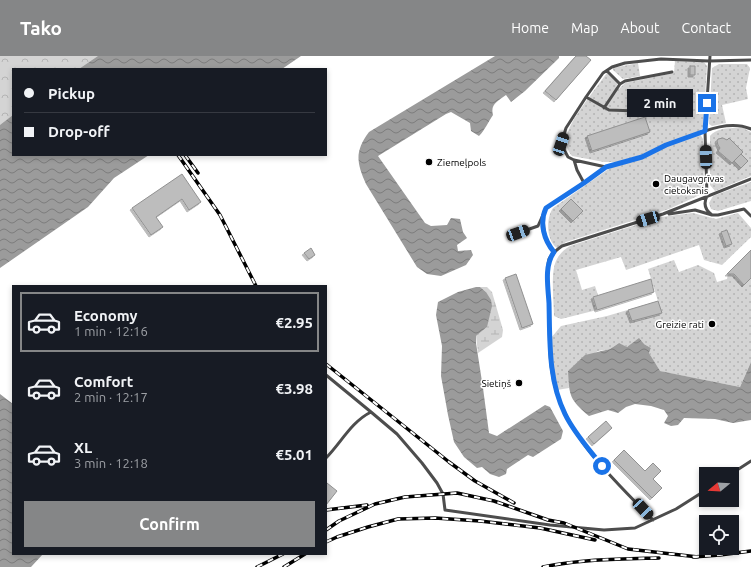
<!DOCTYPE html>
<html lang="en">
<head>
<meta charset="utf-8">
<style>
	:root { --surface:#171b24; --page:#20242c; --text:#f1f3f6; --muted:#9ea1a6; --line:#363941; --accent:#858687 }
	body { margin:0; font-family:Ubuntu,sans-serif; background:var(--page); color:var(--text); height:100vh; display:flex; flex-direction:column; font-size:15px; white-space:nowrap }
	* { box-sizing:border-box; margin:0 }
	p { font-size:13px; color:var(--muted) }
	.icon { flex:none; width:22px; height:22px; fill:none; stroke:currentColor; stroke-width:2; stroke-linecap:round; stroke-linejoin:round }
	.map { position:relative; flex:1; overflow:hidden }
	.drawer { position:absolute; left:12px; top:229px; width:315px; height:270px; display:flex; flex-direction:column; background:var(--surface); border-radius:0px; box-shadow:0 2px 6px #0003 }
	.drawer>* { flex:none }
	.hud { position:absolute; left:12px; top:12px; width:315px; height:88px; border-radius:0px; box-shadow:0 2px 6px #0003; display:grid; align-content:center; height:88px; padding:0 12px; background:var(--surface) }
	.needle { width:26px; rotate:252deg }
	.buttons { position:absolute; left:699px; top:411px; display:grid; gap:8px }
	.buttons a { display:grid; place-items:center; width:40px; height:40px; border-radius:0px; background:var(--surface); box-shadow:0 2px 6px #0003; font-size:20px }
	.end { position:absolute; width:18px; height:18px; margin:-9px; border:5px solid #1a73e8; background:#fff; box-shadow:0 0 0 2px #fff }
	.from { border-radius:50% }
	.bubble { position:absolute; height:28px; border-radius:0px; background:var(--surface); box-shadow:0 2px 6px #0003; font-size:13px; font-weight:700; line-height:28px; text-align:center }
	.car { position:absolute; width:12px; height:24px; margin:-12px -6px; border-radius:5px; box-shadow:0 0 3px 1px #0007; background:linear-gradient(#222 24%,#8ab4d8 0 40%,#222 0 76%,#8ab4d8 0 86%,#222 0) }
	.hud b { display:flex; align-items:center; gap:14px; height:38px; font-size:15px }
	.hud b+b { border-top:1px solid var(--line) }
	.hud i { width:10px; height:10px; background:var(--text) }
	ul { padding:7px 0 0; list-style:none }
	li { display:flex; align-items:center; gap:12px; height:60px; margin:0 8px 6px; padding:0 4px; border:2px solid transparent; border-radius:0px }
	li div { flex:1 }
	li b { display:block; font-size:15px }
	li em { font-style:normal; font-weight:700 }
	li.selected { border-color:var(--accent) }
	li>.icon { width:36px; height:36px; stroke-width:1.5 }
	.action { display:flex; gap:8px; margin-top:auto; padding:8px 12px }
	.action a { flex:1; height:46px; border-radius:0px; background:var(--accent); color:#fff; font-size:16px; font-weight:700; line-height:46px; text-align:center }
	header { display:flex; align-items:center; gap:24px; box-sizing:border-box; height:56px; padding:0 20px; background:var(--accent); color:#fff }
	header strong { font-size:19px }
	nav { display:flex; gap:22px; margin-inline-start:auto; font-size:14px }
	.map>svg:first-child { display:block }
</style>
</head>
<body>
<header>
<strong>Tako</strong>
<nav><a>Home</a><a>Map</a><a>About</a><a>Contact</a></nav>
</header>
<div class="map">
<svg width="751" height="511" viewBox="0 0 751 511">
	<defs>
		<pattern id="grass-dots" width="8" height="8" patternUnits="userSpaceOnUse"><rect width="8" height="8" fill="#d4d4d4"/><path d="M2 2h.1M6 6h.1" fill="none" stroke="#b4b4b4" stroke-width="1.8" stroke-linecap="round"/></pattern>
		<pattern id="wetland-marsh" width="20" height="14" patternUnits="userSpaceOnUse"><rect width="20" height="14" fill="#d4d4d4"/><path d="M1 5h8M5 5V1M11 12h8M15 12V8" fill="none" stroke="#b4b4b4"/></pattern>
		<pattern id="park-crowns" width="20" height="18" patternUnits="userSpaceOnUse"><rect width="20" height="18" fill="#d4d4d4"/><path d="M2 6a3 3 0 1 1 6 0M12 15a3 3 0 1 1 6 0" fill="none" stroke="#b4b4b4"/></pattern>
		<pattern id="water-waves" width="16" height="10" patternUnits="userSpaceOnUse"><rect width="16" height="10" fill="#9b9b9b"/><path d="M0 5q4-4 8 0t8 0" fill="none" stroke="#7c7c7c"/></pattern>
		<filter id="shadow"><feDropShadow dx="-2" dy="2" stdDeviation="0" flood-color="#0004"/></filter>
	</defs>
	<rect width="100%" height="100%" fill="#fff"/>
	<path fill="url(#grass-dots)" d="M675,5L704,6L707,10L703,71L700,75L664,88L641,99L616,106H604L572,100C567,94 565,87 567,80C569,65 597,31 607,17L618,27L616,31L619,33L625,27L674,17Z
		M638,7L640,20L623,23L613,14V12Z
		M719,8H747L750,12L746,32L748,43L722,49L726,67L712,70L709,68L712,12Z
		M743,72L751,76V120L715,135L710,129V80C717,71 732,72 743,72Z
		M700,78L703,83L704,137L669,153L566,186L557,192C546,184 546,162 553,152L610,112L643,102L667,90Z
		M751,126V145L718,155L711,153L709,147L713,140Z
		M693,157L716,163L738,157L751,172V181L722,209L704,204L699,189L626,214L621,201L576,214L582,234L595,230L598,239L593,241L597,254L561,263L554,260C554,246 550,214 557,203C560,197 565,193 570,190L661,161Z
		M751,194V306L740,331L659,315L649,297L651,292L644,288L626,291L619,287L610,293L598,295L568,315L569,332L557,334L554,313L551,282L561,270L607,260L658,245L648,213L674,204L679,216L698,209L714,217L717,226L727,223L728,217Z"/>
	<path fill="url(#wetland-marsh)" d="M480,231H487L492,236L503,274L502,281L478,297L476,280L487,271L486,236Z"/>
	<path fill="url(#park-crowns)" d="M0,0H108L89,13H13V66L0,75Z"/>
	<path fill="url(#water-waves)" d="M98,0H301L282,13H79Z
		M495,0H559V2L525,35L511,46L506,39C498,45 490,48 493,59C488,66 485,74 479,80L471,75L470,67L451,56L446,58L378,100L425,167L431,170L447,169L451,162L460,163L463,176L467,182L457,189L458,195L471,194L473,199L466,209L441,220L427,218L417,211L366,128C356,106 355,95 369,76Z
		M13,59V99H149L114,122L88,151L0,212V69Z
		M476,231H480L486,236L491,244L492,250L487,271L476,280V287L483,332L489,377L497,380L545,349L550,351L563,375L561,383L533,401L528,399L507,413L506,418L499,421L490,418L482,411L477,412L464,401L454,386L448,359L441,320L442,290L436,259L438,246L458,236Z
		M639,282L644,288L651,292L649,297L660,315L740,331L751,306V364L733,367L715,363L684,362L678,369L671,370L664,367L668,360L664,354L651,350L635,348L626,351L618,357L608,354L589,360C570,344 569,340 568,315L585,299L610,293L619,287L627,291Z
		M0,338L13,348V498H43L31,511H0Z"/>
	<path fill="#bdbdbd" stroke="#919191" filter="url(#shadow)" d="M576,0H586L591,4L556,44L545,35Z
		M690,10H695V19H690Z
		M645,61L650,76L592,95L587,80Z
		M723,82L727,84L729,82L743,96L732,107L718,95L720,92L718,89L717,85L718,83Z
		M741,98L748,105L741,112L734,105Z
		M182,118L201,146L189,154L182,143L156,161L163,171L151,179L132,152Z
		M571,143L583,155L573,165L561,153Z
		M727,174L732,188L726,190L721,176Z
		M311,192L315,199L309,203L304,197Z
		M751,194V222L744,229L734,218H727Z
		M516,218L533,268L522,272L505,222Z
		M651,223L654,236L597,254L593,241Z
		M658,245L662,257L632,265L628,254Z
		M606,365L612,372L594,388L588,381Z
		M624,394L645,415L653,407L661,415L653,423L662,432L652,442L614,404Z
		M327,427L337,435L326,449V428Z"/>
	<g fill="none" stroke-linecap="round" stroke-linejoin="round">
		<path stroke="#4d4d4d" stroke-width="3" d="M607,15L620,28
			M586,41L609,54L637,55L645,52
			M604,52L620,28L625,25L672,16
			M574,104L577,114L584,127
			M606,111L574,104L568,101L561,88L566,72L586,41L603,17L612,11L625,7L661,3L709,5L751,4
			M669,158L695,154L712,159H718L744,153L751,160
			M543,159C544,175 543,183 554,196
			M712,159C705,154 703,148 707,140L705,75C719,70 737,67 751,73
			M518,177L538,170L546,152L584,127L606,111L642,101L666,89L705,75L710,0
			M326,319L371,356
			M326,402C341,387 351,366 371,356L397,378L422,407L437,427L443,438L445,454L550,469L604,474L635,472L676,453L706,434
			M731,418L751,405
			M653,464C612,421 561,377 552,316C548,294 550,271 549,249C548,237 546,214 549,203C551,198 558,193 562,190L663,158L751,123"/>
		<defs>
			<path id="rail" d="M178,99L220,159L256,230
				M185,99L198,117
				M326,308L449,406L475,425L514,447
				M326,454L367,449
				M326,474L339,465L375,448L405,441L457,437L494,445L548,464L564,467L628,493L698,501
				M326,486L337,481L368,471L398,463L435,462L480,465L540,472L595,484
				M693,501L720,499L751,495
				M257,511L283,498
				M284,511L305,498
				M543,511C582,503 620,503 659,502"/>
		</defs>
		<use href="#rail" stroke="#000" stroke-width="3.5"/>
		<use href="#rail" stroke="#fff" stroke-width="2" stroke-dasharray="6" stroke-linecap="butt"/>
	</g>
	<g fill="none" stroke-linecap="round" stroke-linejoin="round">
		<path stroke="#1a73e8" stroke-width="5" d="M602,410C589,393 574,377 565,358C548,323 550,285 549,247C548,230 544,210 554,196C544,184 539,167 546,152L584,127L606,111L642,101L666,89L705,75L707,47"/>
	</g>
	<g fill="#000" stroke="#fff" stroke-width="1.5">
		<circle cx="429" cy="106" r="4"/>
		<circle cx="656" cy="128" r="4"/>
		<circle cx="712" cy="268" r="4"/>
		<circle cx="519" cy="327" r="4"/>
	</g>
	<g text-anchor="middle" dominant-baseline="central" stroke-width="3" stroke-linejoin="round" paint-order="stroke">
		<g font-size="10" fill="#000" stroke="#fff" text-anchor="start">
			<text x="437" y="106">Ziemeļpols</text>
			<text x="664" y="122">Daugavgrīvas<tspan x="664" dy="12">cietoksnis</tspan></text>
			<text x="704" y="268" text-anchor="end">Greizie rati</text>
			<text x="511" y="327" text-anchor="end">Sietiņš</text>
		</g>
	</g>
</svg>
<div class="buttons">
<a><svg class="needle" viewBox="-14 -14 28 28"><path d="M0-13l5 13h-10z" fill="#e53935"/><path d="M0 13l5-13h-10z" fill="#9ea1a6"/></svg></a>
<a><svg class="icon" aria-label="locate" viewBox="0 0 24 24"><circle cx="12" cy="12" r="6"/><path d="M12 2v4M12 18v4M2 12h4M18 12h4"/></svg></a>
</div>
<i class="end from" style="left:602px;top:410px"></i>
<i class="end" style="left:707px;top:47px"></i>
<div class="bubble" style="left:627px;top:33px;width:66px">2 min</div>
<i class="car" style="left:561px;top:88px;rotate:18deg"></i>
<i class="car" style="left:706px;top:101px;rotate:358deg"></i>
<i class="car" style="left:648px;top:163px;rotate:253deg"></i>
<i class="car" style="left:518px;top:177px;rotate:70deg"></i>
<i class="car" style="left:643px;top:453px;rotate:137deg"></i>
<div class="hud">
<b><i class="from"></i>Pickup</b>
<b><i></i>Drop-off</b>
</div>
<section class="drawer">
<ul>
<li class="selected"><svg class="icon" aria-label="car" viewBox="0 0 24 24"><path d="M5 17H2v-5l4-1 3-4h7l3 4 3 1v5h-3M9 17h6M6 11h13"/><circle cx="7" cy="17" r="2"/><circle cx="17" cy="17" r="2"/></svg><div><b>Economy</b><p>1 min · 12:16</p></div><em>€2.95</em></li>
<li><svg class="icon" aria-label="car" viewBox="0 0 24 24"><path d="M5 17H2v-5l4-1 3-4h7l3 4 3 1v5h-3M9 17h6M6 11h13"/><circle cx="7" cy="17" r="2"/><circle cx="17" cy="17" r="2"/></svg><div><b>Comfort</b><p>2 min · 12:17</p></div><em>€3.98</em></li>
<li><svg class="icon" aria-label="car" viewBox="0 0 24 24"><path d="M5 17H2v-5l4-1 3-4h7l3 4 3 1v5h-3M9 17h6M6 11h13"/><circle cx="7" cy="17" r="2"/><circle cx="17" cy="17" r="2"/></svg><div><b>XL</b><p>3 min · 12:18</p></div><em>€5.01</em></li>
</ul>
<div class="action"><a>Confirm</a></div>
</section>
</div>
</body>
</html>
